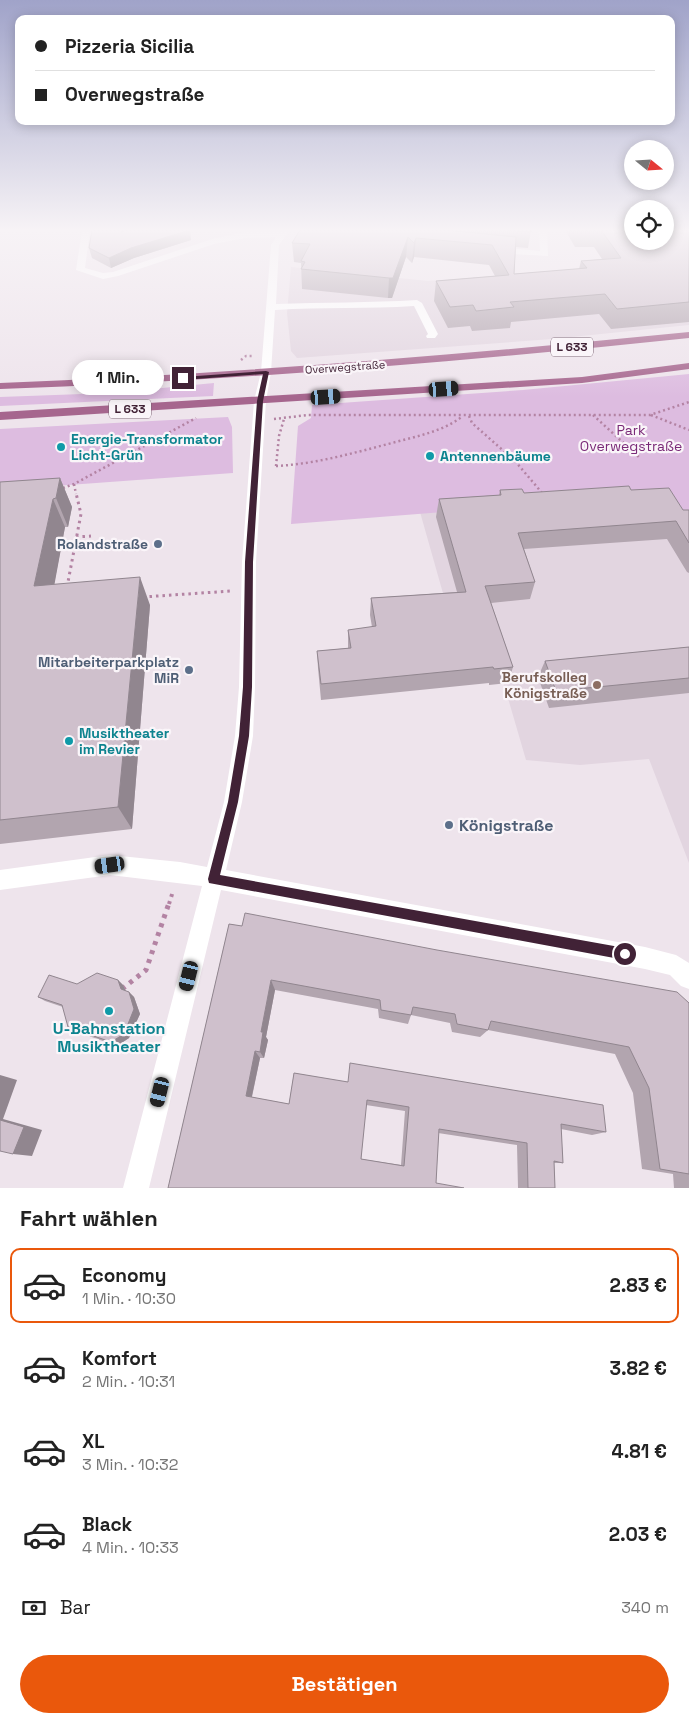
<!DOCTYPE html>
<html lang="de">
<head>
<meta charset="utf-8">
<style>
	:root { --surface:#fff; --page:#f6f6f6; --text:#222; --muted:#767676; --line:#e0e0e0; --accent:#ea580c }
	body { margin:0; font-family:"Space Grotesk",sans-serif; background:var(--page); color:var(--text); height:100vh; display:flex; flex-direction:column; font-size:19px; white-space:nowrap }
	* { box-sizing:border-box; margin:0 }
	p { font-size:16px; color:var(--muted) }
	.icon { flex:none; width:28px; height:28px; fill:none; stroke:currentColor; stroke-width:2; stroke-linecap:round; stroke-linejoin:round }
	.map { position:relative; height:1188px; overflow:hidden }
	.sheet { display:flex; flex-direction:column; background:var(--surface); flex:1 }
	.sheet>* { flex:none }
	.guide { position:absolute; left:15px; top:15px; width:660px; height:110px; border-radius:10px; box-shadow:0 2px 12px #0003; display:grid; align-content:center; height:110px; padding:0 20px; background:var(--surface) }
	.needle { width:32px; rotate:108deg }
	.tools { position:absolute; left:624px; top:140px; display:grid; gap:10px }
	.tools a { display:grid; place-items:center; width:50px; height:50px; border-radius:50%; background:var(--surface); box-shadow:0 2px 12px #0003; font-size:25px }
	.end { position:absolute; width:22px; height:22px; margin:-11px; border:6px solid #412236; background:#fff; box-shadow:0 0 0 2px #fff }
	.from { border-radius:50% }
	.bubble { position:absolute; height:35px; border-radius:18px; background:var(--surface); box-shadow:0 2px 12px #0003; font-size:16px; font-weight:800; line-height:35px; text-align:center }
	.car { position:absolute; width:15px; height:30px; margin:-15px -8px; border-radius:6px; box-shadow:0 0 4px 1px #0007; background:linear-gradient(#222 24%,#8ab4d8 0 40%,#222 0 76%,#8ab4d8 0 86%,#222 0) }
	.guide b { display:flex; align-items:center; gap:18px; height:48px; font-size:19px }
	.guide b+b { border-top:1px solid var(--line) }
	.guide i { width:12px; height:12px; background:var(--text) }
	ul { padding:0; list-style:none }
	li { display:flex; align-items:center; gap:15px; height:75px; margin:0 10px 8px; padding:0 10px; border:2px solid transparent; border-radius:10px }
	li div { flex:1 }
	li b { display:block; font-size:19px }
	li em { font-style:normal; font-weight:800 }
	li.on { border-color:var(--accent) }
	li>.icon { width:45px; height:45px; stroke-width:1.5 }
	h2 { padding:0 20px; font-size:22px; line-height:60px }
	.pay { display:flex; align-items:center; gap:12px; height:55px; padding:0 20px; font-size:19px }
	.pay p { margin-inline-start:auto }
	.action { display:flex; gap:10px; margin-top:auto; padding:10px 20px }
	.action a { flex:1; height:58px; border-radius:30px; background:var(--accent); color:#fff; font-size:20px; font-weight:800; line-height:58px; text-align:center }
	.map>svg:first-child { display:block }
</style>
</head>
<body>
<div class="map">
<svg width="689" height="1188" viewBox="0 0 689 1188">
	<rect width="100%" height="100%" fill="#eee4ec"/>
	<path fill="#e2d5e0" d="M689,252V325L552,339L297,358L291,351L287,313L291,267L428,281L676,261Z
		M659,495L689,525V863L649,759L580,765L526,760L482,609L448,611L420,512Z"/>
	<path fill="#ddbce0" d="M689,374V525L659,495L291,524L298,426L311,418L312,405L523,390Z
		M214,383L213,396L0,406V397L110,393Z
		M228,417L232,427L233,473L0,490V429Z"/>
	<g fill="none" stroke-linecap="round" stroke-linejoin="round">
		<path stroke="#b383a3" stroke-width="2.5" stroke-dasharray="2 3" stroke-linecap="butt" d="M241,360L246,356H253
			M593,415L640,458
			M651,415L689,430
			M469,416L472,423L515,461L543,494
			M274,419L308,415H650L689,402
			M276,466C316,464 353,453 392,443C417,436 442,432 463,416
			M276,466L279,436L284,419
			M74,484L76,494
			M63,488L74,484L196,418"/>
		<path stroke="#b383a3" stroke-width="3" stroke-dasharray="2.5 4" stroke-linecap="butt" d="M542,493L543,494
			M76,537L91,536
			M67,587L81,514L76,493
			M143,597L231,591"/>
		<path stroke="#b383a3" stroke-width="4" stroke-dasharray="3 4.5" stroke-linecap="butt" d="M169,904L173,891"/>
		<path stroke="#b383a3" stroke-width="5" stroke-dasharray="4 5.5" stroke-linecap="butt" d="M122,989L146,970L169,903"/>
		<path fill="#fff" fill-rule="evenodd" d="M82,230H90L85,268L103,273L113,272L212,239L245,232L290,230L279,245L276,304C323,302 370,303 417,300L422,303L438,334L435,338H427L426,336L428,334L414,306C368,309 322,307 275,310L271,372L266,401L256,562L255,687L253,736L242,802L226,870L645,947L676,955L689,963V989L681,986L670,975L645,969L221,890L149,1188H123L202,886L110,875L0,890V870L110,855L180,862L207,867L224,802L235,736L239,687L242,562L254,401L261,372L271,245L276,237L245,238L214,244L118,276L103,279L76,270Z
			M539,230H547L548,256L497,253L493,250L497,247L540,251Z"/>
		<path fill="#a6668e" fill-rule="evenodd" d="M689,332V338C460,362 230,381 0,389V383C230,374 460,355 689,332Z
			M689,363V369L582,383L0,420V412L582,377Z"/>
	</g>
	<path fill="#b2a5af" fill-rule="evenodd" d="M92,230H124L191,240L134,258L111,268L92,258L89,248Z
		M300,230H531L528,248L516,247L514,274L579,269L581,261L602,259L594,247H575L565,230H689V322L611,329L599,314L511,322L510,328L472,331L470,326L448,328L434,301L436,281L495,276L489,265L414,257L412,263L406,257L392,298H388L302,289L301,263L294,262L292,243Z
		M60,478L72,507L68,527H65L54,584L150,605L132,829L0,844V482Z
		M500,490L524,493L631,490L683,510H689V573L687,572L667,539L524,549L535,582L530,599L491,603L513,667L508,683L489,685V683L321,700L318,668L317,651L348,648V630L372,627L370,615L371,598L457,592L436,517L439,499L499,495Z
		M689,647V693L549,708L538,677L545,661Z
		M229,924L689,1003V1188H674L673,1174L642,1169L633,1093L615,1054L488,1030L480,1037L452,1032L450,1023L411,1015L408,1024L379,1018L378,1009L275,990L266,1037L268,1040L264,1058H260L252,1097L289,1104L294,1073L606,1132L592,1135L561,1129L563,1163H554L555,1188H518L517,1145L438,1133L436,1183L168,1188ZM366,1105L405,1111L401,1165L361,1159Z
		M118,980L123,985L126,991L129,992L134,997L140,1014L129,1038L117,1046L75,1031L68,1027L63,1007L45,1001L38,997L77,984Z"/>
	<path fill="#91868f" d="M190,230L191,240L134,258L111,268L109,258L131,248Z
		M408,237L406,257L392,298H388L389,278Z
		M416,238L414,257L412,263L414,243Z
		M60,478L72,507L68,527L56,498Z
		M53,499L65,527L49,614L34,586Z
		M140,577L150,605L132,829L118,807Z
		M118,980L123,985L127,994L121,989Z
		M271,980L275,990L266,1037L268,1040L264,1058L260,1052L261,1032Z
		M129,992L134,997L140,1014L129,1038L117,1046L111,1042Z
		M255,1051L260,1058L251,1100L246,1096Z
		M0,1075L17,1080L3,1119L42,1130L32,1156L13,1154L0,1120Z"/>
	<path fill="#cfc0cc" stroke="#91868f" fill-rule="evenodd" d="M92,230H121V232L126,230H190L131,248L109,258L89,248Z
		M300,230H445L516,237L514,274L587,268L581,261L621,258L601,230H632V241H665V230H689V302L617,309L605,294L510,302L514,307L476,311L473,305L450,307L436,281L509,275L492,245L416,238L414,243L408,237L393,278H389L301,269L305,262L301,261L310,244L292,243Z
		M508,230H531V232Z
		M60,478L56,498L53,499L34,586L140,577L118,807L0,820V482Z
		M629,486L631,490L669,488L683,510H689V543L676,521L518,533L535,582L485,586L513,667L494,669L493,667L321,684L317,651L351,648L348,630L376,626L371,598L466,592L439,499L501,495L500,490L522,489L524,493Z
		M689,647V678L556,691L545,661Z
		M245,913L437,950L677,992L689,1003V1174L660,1169L649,1088L629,1047L491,1021L488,1030L457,1024L455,1014L413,1007L411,1015L381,1010L380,1000L271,980L261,1032H263L260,1052L255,1051L246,1096L289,1104L294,1073L348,1082L350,1063L603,1105L606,1132L561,1124L563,1163L554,1161L555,1188H528L527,1143L439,1129L436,1183L464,1188H168L229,924L242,926ZM367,1100L409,1107L404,1166L361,1159Z
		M97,973L118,980L121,989L129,992L134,1009L124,1034L111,1042L68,1027L62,1005L38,997L49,975L77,984Z
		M0,1120L24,1127L13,1154L0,1151Z"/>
	<linearGradient id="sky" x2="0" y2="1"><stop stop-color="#a0a3c9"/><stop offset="0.58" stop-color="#f7f3f6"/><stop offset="1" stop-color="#f7f3f6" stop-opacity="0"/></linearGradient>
	<rect width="689" height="397" fill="url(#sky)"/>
	<path fill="#412236" d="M266,371L269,372L263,401L253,562L252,687L249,736L238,802L220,875L625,948L629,950L631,954L629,958L625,960L209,883L208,879L228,802L239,736L243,687L245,562L257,401L263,374L183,380L180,378L183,377Z"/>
	<g fill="#0f9aa8" stroke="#faf5f9" stroke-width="2">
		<circle cx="61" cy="447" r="5"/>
		<circle cx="430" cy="456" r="5"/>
		<circle cx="69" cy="741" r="5"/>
		<circle cx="109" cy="1011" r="5"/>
	</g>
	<g fill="#5c6f8a" stroke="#faf5f9" stroke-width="2">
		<circle cx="158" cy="544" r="5"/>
		<circle cx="189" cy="670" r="5"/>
		<circle cx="449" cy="825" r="5"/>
	</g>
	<circle fill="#8d6e63" stroke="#faf5f9" stroke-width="2" cx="597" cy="685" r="5"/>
	<g text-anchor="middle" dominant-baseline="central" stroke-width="4.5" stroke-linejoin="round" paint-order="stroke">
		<g font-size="11" fill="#412236" stroke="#faf5f9">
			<text transform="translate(345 367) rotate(-4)">Overwegstraße</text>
		</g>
		<g fill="#faf5f9" stroke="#786170" stroke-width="1">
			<rect x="551" y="337.5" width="42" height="19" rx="4"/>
			<rect x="109" y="399.5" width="42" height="19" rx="4"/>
		</g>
		<g font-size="12" font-weight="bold" fill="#412236">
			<text x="572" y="347">L 633</text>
			<text x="130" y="409">L 633</text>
		</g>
		<g font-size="14" fill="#7a2a78" stroke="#faf5f9">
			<text x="631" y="430">Park<tspan x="631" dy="16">Overwegstraße</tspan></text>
		</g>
		<g font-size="14" font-weight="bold" fill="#0d838f" stroke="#faf5f9" text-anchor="start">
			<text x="71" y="439">Energie-Transformator<tspan x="71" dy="16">Licht-Grün</tspan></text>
			<text x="440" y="456">Antennenbäume</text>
			<text x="79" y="733">Musiktheater<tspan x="79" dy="16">im Revier</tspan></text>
		</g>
		<g font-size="14" font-weight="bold" fill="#4e5e75" stroke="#faf5f9" text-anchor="end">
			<text x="148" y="544">Rolandstraße</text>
			<text x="179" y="662">Mitarbeiterparkplatz<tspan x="179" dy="16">MiR</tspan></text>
		</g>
		<g font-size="14" font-weight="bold" fill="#785e54" stroke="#faf5f9" text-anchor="end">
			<text x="587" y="677">Berufskolleg<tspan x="587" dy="16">Königstraße</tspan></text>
		</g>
		<g font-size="16" font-weight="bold" fill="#4e5e75" stroke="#faf5f9" text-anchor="start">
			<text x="459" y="825">Königstraße</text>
		</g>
		<g font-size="16" font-weight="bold" fill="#0d838f" stroke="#faf5f9">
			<text x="109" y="1028">U-Bahnstation<tspan x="109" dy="18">Musiktheater</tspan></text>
		</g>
	</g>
</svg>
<div class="tools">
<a><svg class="needle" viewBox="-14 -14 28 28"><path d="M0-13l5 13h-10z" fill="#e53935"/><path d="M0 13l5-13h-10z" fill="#767676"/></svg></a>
<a><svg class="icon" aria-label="locate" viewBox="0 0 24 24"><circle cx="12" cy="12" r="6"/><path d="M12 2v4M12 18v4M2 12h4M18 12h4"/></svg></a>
</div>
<i class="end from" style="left:625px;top:954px"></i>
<i class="end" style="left:183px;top:378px"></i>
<div class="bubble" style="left:72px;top:360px;width:92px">1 Min.</div>
<i class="car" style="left:444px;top:389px;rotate:86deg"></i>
<i class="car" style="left:326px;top:397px;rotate:86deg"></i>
<i class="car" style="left:110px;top:865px;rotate:262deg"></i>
<i class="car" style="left:189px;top:976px;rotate:194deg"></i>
<i class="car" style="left:160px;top:1092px;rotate:194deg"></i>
<div class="guide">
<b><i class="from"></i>Pizzeria Sicilia</b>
<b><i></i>Overwegstraße</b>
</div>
</div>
<section class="sheet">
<h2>Fahrt wählen</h2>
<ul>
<li class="on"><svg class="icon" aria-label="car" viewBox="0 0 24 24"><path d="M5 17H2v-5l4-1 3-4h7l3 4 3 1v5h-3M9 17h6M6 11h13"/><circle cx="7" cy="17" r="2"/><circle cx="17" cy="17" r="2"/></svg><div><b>Economy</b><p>1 Min. · 10:30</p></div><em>2.83 €</em></li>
<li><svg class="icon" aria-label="car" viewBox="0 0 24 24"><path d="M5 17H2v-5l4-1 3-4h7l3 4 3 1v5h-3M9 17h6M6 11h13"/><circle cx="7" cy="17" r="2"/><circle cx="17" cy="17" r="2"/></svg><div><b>Komfort</b><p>2 Min. · 10:31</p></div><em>3.82 €</em></li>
<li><svg class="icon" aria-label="car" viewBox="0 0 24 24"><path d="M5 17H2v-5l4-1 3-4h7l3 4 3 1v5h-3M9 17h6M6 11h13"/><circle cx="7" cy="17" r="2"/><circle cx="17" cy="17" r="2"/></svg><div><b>XL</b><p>3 Min. · 10:32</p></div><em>4.81 €</em></li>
<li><svg class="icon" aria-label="car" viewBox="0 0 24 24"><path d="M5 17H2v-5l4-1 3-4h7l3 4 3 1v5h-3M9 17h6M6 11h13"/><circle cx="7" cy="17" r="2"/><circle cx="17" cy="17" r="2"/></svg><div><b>Black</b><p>4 Min. · 10:33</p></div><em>2.03 €</em></li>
</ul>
<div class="pay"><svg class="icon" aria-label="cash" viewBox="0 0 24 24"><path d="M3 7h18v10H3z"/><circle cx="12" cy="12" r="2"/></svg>Bar<p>340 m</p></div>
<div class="action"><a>Bestätigen</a></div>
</section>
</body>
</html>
